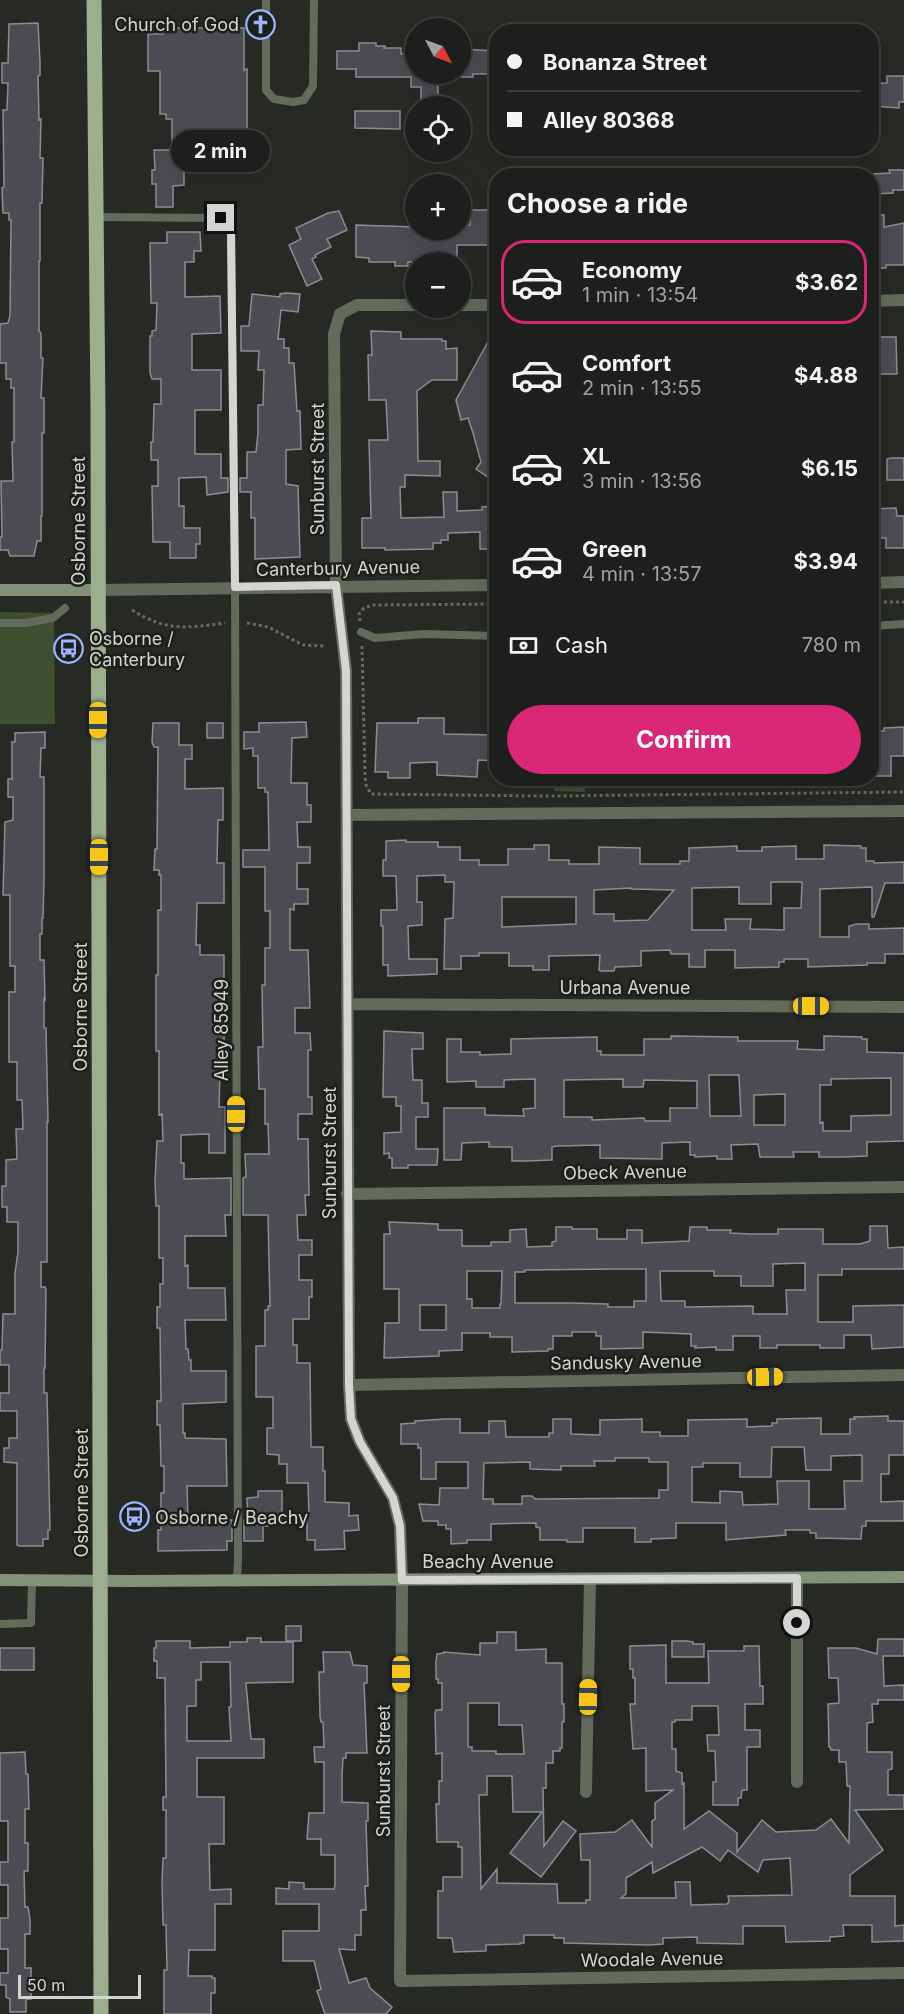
<!DOCTYPE html>
<html lang="en">
<head>
<meta charset="utf-8">
<style>
	:root { --surface:#1d201c; --page:#2a2d29; --text:#f1f3f6; --muted:#a0a3a3; --line:#3b3e3b; --accent:#db2777 }
	body { margin:0; font-family:Inter,sans-serif; background:var(--page); color:var(--text); height:100vh; display:flex; flex-direction:column; font-size:22px; white-space:nowrap }
	* { box-sizing:border-box; margin:0 }
	p { font-size:20px; color:var(--muted) }
	.icon { flex:none; width:33px; height:33px; fill:none; stroke:currentColor; stroke-width:2; stroke-linecap:round; stroke-linejoin:round }
	.map { position:relative; flex:1; overflow:hidden }
	.drawer { position:absolute; left:489px; top:168px; width:390px; height:618px; display:flex; flex-direction:column; background:var(--surface); border-radius:24px; box-shadow:0 6px 24px #0002,0 0 0 2px var(--line) }
	.drawer>* { flex:none }
	.guide { position:absolute; left:489px; top:24px; width:390px; height:132px; border-radius:24px; box-shadow:0 6px 24px #0002,0 0 0 2px var(--line); display:grid; align-content:center; height:132px; padding:0 18px; background:var(--surface) }
	.needle { width:39px; rotate:131deg }
	.fabs { position:absolute; left:405px; top:18px; display:grid; gap:12px }
	.fabs a { display:grid; place-items:center; width:66px; height:66px; border-radius:50%; background:var(--surface); box-shadow:0 6px 24px #0002,0 0 0 2px var(--line); font-size:30px }
	.scale { position:absolute; left:18px; bottom:15px; width:123px; box-sizing:border-box; padding-left:6px; border:3px solid #d4d5d2; border-top:0; font-size:16px; line-height:21px; white-space:nowrap; color:#d4d5d2; -webkit-text-stroke:4px #1d201b; paint-order:stroke }
	.end { position:absolute; width:27px; height:27px; margin:-14px; border:8px solid #d4d5d2; background:#111; box-shadow:0 0 0 3px #111 }
	.from { border-radius:50% }
	.bubble { position:absolute; height:42px; border-radius:21px; background:var(--surface); box-shadow:0 6px 24px #0002,0 0 0 2px var(--line); font-size:20px; font-weight:700; line-height:42px; text-align:center }
	.car { position:absolute; width:18px; height:36px; margin:-18px -9px; border-radius:8px; box-shadow:0 0 4px 2px #0007; background:linear-gradient(#f5c518 24%,#345 0 40%,#f5c518 0 76%,#345 0 86%,#f5c518 0) }
	.guide b { display:flex; align-items:center; gap:21px; height:57px; font-size:22px }
	.guide b+b { border-top:2px solid var(--line) }
	.guide i { width:15px; height:15px; background:var(--text) }
	ul { padding:0; list-style:none }
	li { display:flex; align-items:center; gap:18px; height:84px; margin:0 12px 9px; padding:0 6px; border:3px solid transparent; border-radius:24px }
	li div { flex:1 }
	li b { display:block; font-size:22px }
	li em { font-style:normal; font-weight:700 }
	li.selected { border-color:var(--accent) }
	li>.icon { width:54px; height:54px; stroke-width:1.5 }
	h2 { padding:0 18px; font-size:27px; line-height:72px }
	.pay { display:flex; align-items:center; gap:15px; height:66px; padding:0 18px; font-size:22px }
	.pay p { margin-inline-start:auto }
	.button { display:flex; gap:12px; margin-top:auto; padding:12px 18px }
	.button a { flex:1; height:69px; border-radius:36px; background:var(--accent); color:#fff; font-size:24px; font-weight:700; line-height:69px; text-align:center }
	.map>svg:first-child { display:block }
</style>
</head>
<body>
<div class="map">
<svg width="904" height="2014" viewBox="0 0 904 2014">
	<rect width="100%" height="100%" fill="#272a25"/>
	<path fill="#3e502f" d="M0,612L54,613L55,724H0Z
		M558,779H585V792L554,791V784Z"/>
	<path fill="#4b4d53" stroke="#8b8e94" stroke-width="1.5" fill-rule="evenodd" d="M38,23L40,62V75L38,76L39,120L41,119L40,158H43L42,203H40V261H39V331L41,333V358H43L41,398H44V433H42V516H41V541H37L34,556H10L8,550H0V537H2L1,481H13L12,442H14V388H11V379H6V363H0V324L8,323L10,316L11,220H9V213H3L2,188L4,187L3,110H7L8,83H2V63H8L9,24Z
		M163,28H244V70L247,69V160H184V185L173,186V207H156V184H152V170H155L154,150H172V119H166V114H160V71H148V34H163Z
		M359,43H376V46H385L384,48H401V54L416,53V74H438V101H421V87H411V77H356V69H337V51H359Z
		M460,49L496,51V74H473V77H460Z
		M887,76H904V102H899V108L872,106V84L887,83Z
		M355,111H400V129L355,128Z
		M889,170H904V190H893V193L873,194V174L890,173Z
		M470,210H496V245H457V262H408V266H395V262H369V258L356,257V225L416,227V230H460V226L470,225Z
		M339,211L347,230L327,239L331,247L315,255L316,257L312,259L322,279L307,286L289,245L301,239L296,228L328,213Z
		M872,215H884V227L904,223V265H886V268H872Z
		M167,232H200L201,251H194V262H185V297L220,296L221,333L192,334V370H221V410H195V454H221V478H228V492L207,495L206,477L179,478V506H184V528H200V544H196V558H170V542H153L152,486H158V460H151V442H153L154,404H161V379H152L150,373V336H152V331L156,330L157,303H151L150,243H167Z
		M286,293L300,294L298,312L281,310L278,339H284V348H289V363H294L297,411H300L301,449L286,450V484L298,486L300,557L255,559V518H251V492H240V478H247V452H256L258,433V405H263L264,370H258L259,351H241V326H249L252,294L280,297V294Z
		M496,327V437L491,438L496,458V477L490,472L488,477L476,469L481,462L473,433L468,418L461,420L456,400Z
		M371,331L401,332V339H442V341H446V349L457,348V380H432L417,391L418,461H440V476L405,475V487H400L401,518L444,517L443,492H457V511L482,510V507L495,506L496,549H480V532L448,533V540H441V543H433V549L385,550V548H362V518H371L369,440H388L386,400H369L368,355H372Z
		M877,337H896L897,374H872V344H878Z
		M891,458H904V480H887V459Z
		M896,508L897,516H904V548H886V538H872V509Z
		M418,718H444V734L496,735V761L478,760L477,777L437,775V762L410,763V778H388V772H375L377,723H418Z
		M306,722L307,737L292,738L291,783H307V805H311V822H297L298,847H310V863H297V889H308V904H294V910L290,909V950H308L310,1008H295V1033H310L311,1050H308V1097H312V1114H298V1139H308L309,1195H305L306,1215H297L298,1240H312V1255H299V1280H312V1297H309V1319H293V1345H297V1363H310L311,1447H323V1471H325V1502L349,1503V1516L358,1515L359,1530L344,1531L345,1549L315,1550V1540H307V1516H309L308,1483H287V1464H279V1455L267,1454V1428H273V1397H256V1346H265V1310H268V1306H270L268,1215H243V1178L246,1177L245,1154H269L268,1124H265V1089H259L258,1047H263L262,985H265V948H270V911H265V867H243V850H269L268,792H265V788H258V756H253V748L244,749V732H259V723Z
		M153,723H179V745H192V759H185V789L223,788V820H218L217,863H224V903H197L196,945H200V955H224V1004H222V1031H224V1069L220,1070L219,1107H225V1153H209V1134L181,1135V1163H184V1179L231,1178V1215H225L226,1236H185V1266L188,1265V1288H225L226,1320H185L186,1349H188L189,1360H191V1371H226V1402L183,1404V1433H185V1438L226,1439L227,1486H187L188,1520H232V1541H227V1550L158,1551V1530H161V1493H164V1466H161L160,1425H157V1401H161L160,1328H157V1307H160V1284H163V1258H159V1206H156L155,1182L157,1141H163L162,1114L159,1115V1051H156V975H158V910H161V875H159V870H154L155,849H157L158,747H154L152,742Z
		M207,723H223V738H207Z
		M904,727V756H891V776H872V731H884V728Z
		M45,732V748H41L40,777H44V880L43,918H42V934H40V960H44L45,1000L44,999V1028H46L48,1122H47V1262H41V1287H45L46,1289L45,1368H44V1393H47L50,1530H48V1539H43V1546H19L17,1545V1463L4,1462V1448H9V1438H17V1411H0V1393H9V1365H0V1350H2L3,1314H15V1273L18,1252V1222H7V1207H2V1186H6V1160L17,1159L16,1129H23L22,1100H17V1062H9V992H15V966H10V895H3L5,822L13,820V797H8V779H12V742H15V733Z
		M406,840V842H438V847H460V860H479V865H508V849H534V845H549V860H569V864H599V847L640,848V864H680V861H689V848L737,846V851H762V847L796,846V859H824V845L861,846V848H866V861H874V863L904,862V883H885L874,917H872V887L820,889V937H849V926L857,924H869V929L904,928V954H885V963H867V965L808,967V959H784V962H779V967L735,968V950H705V967H689V954H671L670,950L641,951V966L615,967L614,971H601L599,970L600,955L549,956V970H533V966H509V953H479V956H461V969H444L445,919L453,918L454,882H445V875L417,876V902H422V925L408,926L409,959H437V974L388,976V965H383V926H381V910H397L396,876H383V860H386V841ZM771,882H802L801,908H784V930L750,929L751,919H725L726,930H692V888L739,887V904H771ZM631,888V889L674,890L648,920L614,921V914H594V890ZM502,897H576V924L502,927Z
		M384,1031L423,1033V1049H412L413,1080H422V1103H428V1117H416V1149H438L437,1165H408V1168H392V1158H389V1153L384,1154V1133L401,1132V1106H396V1097H383Z
		M671,1036L738,1037V1041H798L797,1049L824,1050V1036L862,1037V1039H867V1052L904,1053V1141L867,1142V1156L843,1157H819V1152H793L794,1157H760L758,1144L731,1145L732,1159H717V1156L695,1157V1155H690V1142L662,1143V1159L600,1158V1145L557,1146L552,1147V1160L528,1161H512V1147H489V1142L462,1143L461,1160H444V1108H485V1115L524,1116L523,1109L535,1108V1079L504,1080V1087H476V1081L447,1082V1039H461V1052H480V1055L511,1054V1039L597,1037V1051H601V1055H644V1039H671ZM709,1075H739L741,1116H710ZM891,1078V1115L851,1116V1131H823V1122L820,1123V1085H831V1079ZM623,1079V1087H643L644,1080L697,1081V1108H670V1121H645L644,1118L592,1120V1117H564V1080ZM785,1094V1125H754V1095Z
		M389,1222L438,1224V1230H462V1246H491V1242H510V1230L526,1229L527,1247L552,1246V1242L556,1241V1227H572V1229H597V1239H627V1230H642V1243L689,1241L690,1227H707V1230H731L730,1233L750,1234H778V1229H823V1244H860L870,1241V1226H887L888,1248L904,1247V1269H842V1275H818V1322H853V1306L904,1305V1347L872,1349L871,1335H844V1348H820V1345H777V1348H760V1336H733V1350H716V1347L695,1348L696,1346H691V1334L643,1332V1348L601,1349V1336H596V1332H572V1336H553V1349H548V1351L512,1352V1337H490V1333H462V1350L439,1351V1356L384,1358L385,1323H399V1289H384V1234H390ZM805,1263V1290H786L787,1314H753V1306L685,1307V1301H662L661,1300L660,1271H714V1276H741V1286H773V1264ZM617,1269H646V1301H634V1307H608V1304L571,1303H515V1272H525V1270ZM467,1271H502L501,1304H500V1308H472V1299H467ZM420,1305H446V1330H420Z
		M888,1416V1421H904V1455H889V1474H881V1502L904,1501V1521H866V1526H862L861,1539L816,1538V1533H810V1530H785L786,1535L726,1540V1523H676V1538L651,1539V1542H635V1528H583V1542H567V1540H540V1528L536,1527V1523L491,1524V1540H467V1543L451,1544V1529H446V1525H438V1521H423L419,1504L439,1505L440,1488H468V1462H436V1479H421V1448H418V1444H401V1424L415,1423V1421L445,1419H460V1433H489V1421H505L506,1437H549V1433H553V1419H571V1434L600,1435V1420L642,1419V1432H660V1436H688V1420L747,1419V1427L772,1426V1423H777V1419L821,1418V1434H850V1419H855L854,1417ZM772,1447H804L806,1470H831V1456L862,1455V1481H844L845,1509H809V1481H777L778,1504L743,1505L742,1492L720,1491V1503L692,1502V1467H703V1463H740V1477H771ZM615,1458H649V1462H668V1490H659V1498L535,1499L532,1496H522V1504H493V1499H483L484,1463L530,1462V1469L561,1470V1466H595L594,1461H615Z
		M258,1491H282V1518H273V1522L268,1521V1526H263V1541H244V1520H248L247,1498L258,1497Z
		M286,1626H301V1641H286Z
		M497,1632H516V1650L546,1649V1663H562V1704H564V1722H562V1748H560V1751H553V1763H546V1788H543L544,1846L563,1821L576,1831L541,1877L510,1853L542,1812H513L512,1776H487V1795H479L481,1889L497,1869V1883L557,1884L558,1903H586V1900H590V1860H581L580,1834L615,1832L632,1820L652,1847V1821L655,1819V1803L673,1790L646,1791V1748L633,1749L630,1704H635V1678H633V1669H630V1646L666,1645V1683H709L708,1651H744V1646H759L760,1686H763V1704H745V1730H760V1747H747V1790H742L741,1798H738V1805H713V1782H716L715,1751H708L707,1735H719L718,1706H692V1720H675V1722H672V1749H676V1771L682,1773V1784L684,1783V1829L709,1811L737,1833V1852L762,1820L776,1832L816,1830L831,1819L849,1843L850,1786H847L846,1762H839V1750H831L830,1747H829L828,1704L839,1703L838,1678H829L828,1648H856L877,1654L878,1639H904V1656H883L884,1686L904,1685V1700H878V1704H872L873,1722L867,1723V1752H892V1769L888,1770V1795H904V1809L855,1810L883,1850L850,1875V1896H895V1926L904,1925V1941L872,1942V1925H843L844,1936L830,1937V1941L786,1942L785,1926H743V1944L697,1943V1937L663,1938V1944L650,1945L564,1943V1938H554V1935H524V1943H520V1944L486,1945V1951L454,1952L452,1938H438V1891H443V1877H462V1847H458V1842H437L436,1804H439V1781H442V1753L436,1754L435,1714L436,1710H442V1683H438V1679H436V1661L437,1654L444,1653V1652L480,1655V1643H497ZM468,1703H499V1725H522L524,1754H496V1751H472V1747H468ZM702,1847L720,1861L728,1850L758,1872L763,1860L790,1858L792,1895L728,1896L729,1902L727,1904L691,1905L690,1882H675L676,1898H621L626,1894V1878L652,1862L653,1873Z
		M247,1638H261V1642H293V1682L246,1683L251,1739H264V1758H197V1797H224V1844H209L210,1890L231,1889V1904H215V1950H189L188,1976H212V1978H215V1993H211V2014H164V1970H167L166,1925H163L162,1881L163,1858H166V1810H163V1797H166L165,1678H157V1661H154V1648H156V1641H190V1648L230,1647V1642H247ZM201,1662H230L231,1707H229L231,1741H187V1706H196V1680H201Z
		M672,1641H687L693,1642V1644H704V1657H672Z
		M0,1648H34V1670H0Z
		M323,1652H350L353,1665L367,1666V1683H364L367,1753H346V1758H343L342,1775V1802L368,1803V1821H366L368,1886H365L366,1910H361V1935H355V1950L339,1949L349,1983L366,1978L370,1988L392,2007L386,2014H325L317,1991L321,1989L314,1961H283V1931H319V1904H276V1888L289,1889V1882L304,1883V1889H334L335,1885V1855H321V1839H307L309,1813H324V1762H315L314,1747H324L323,1722H321L320,1717L319,1672H324Z
		M25,1752L26,1774H28L29,1809H25V1843H28V1871H24L25,1907H28L30,1919V1934H25V1968H31V1999H26V2012H10V1999L6,1997V1985H0V1973H8V1949H0V1918H8V1885H0V1862H8V1821H0V1753Z"/>
	<g fill="none" stroke-linecap="round" stroke-linejoin="round">
		<path stroke="#696b67" stroke-width="3" stroke-dasharray="3 3" stroke-linecap="butt" d="M872,602H904
			M132,610C167,632 187,628 225,623
			M360,621L359,614L364,608L373,605L496,604
			M247,623L268,627L303,645L324,646
			M362,646L365,775L366,785L371,794L547,796L904,792"/>
		<path stroke="#636b5c" stroke-width="8" d="M266,0V90L274,99L293,102L304,100L313,86L314,0
			M95,217L221,218L231,231L235,587L238,1560L237,1580
			M0,623H25L53,618L65,608
			M872,626L904,624
			M361,632L375,638L424,634L496,636
			M0,1624L31,1623L32,1580"/>
		<path stroke="#636b5c" stroke-width="12" d="M872,301L904,300
			M416,305H357L340,314L334,334L336,585L346,671L349,1385L351,1419L360,1442L393,1498L400,1526L402,1580L400,1981L904,1973
			M460,305H496
			M872,583L904,582
			M98,590L496,585
			M348,815L904,811
			M347,1004L904,1007
			M347,1194L904,1187
			M349,1385L904,1375
			M797,1578V1782
			M586,1792L590,1579"/>
		<path stroke="#839179" stroke-width="12" d="M0,590H98
			M0,1580L130,1581L904,1577"/>
		<path stroke="#9cae8e" stroke-width="15" d="M94,0L98,411L101,2014"/>
	</g>
	<g fill="none" stroke-linecap="round" stroke-linejoin="round">
		<path stroke="#d4d5d2" stroke-width="8" d="M221,218L231,231L235,587L336,585L346,671L349,1385L351,1419L360,1442L393,1498L400,1526L402,1580L797,1578V1623"/>
	</g>
	<defs>
		<symbol id="church-ring" viewBox="-11 -11 22 22"><circle r="9.5" fill="#1d201b" stroke="#9eb4fd" stroke-width="1.5"/><path d="M-1.2-6h2.4v3.5h3.3v2.4h-3.3V6h-2.4V-.1h-3.3v-2.4h3.3Z" fill="#9eb4fd"/></symbol>
		<symbol id="bus-ring" viewBox="-11 -11 22 22"><circle r="9.5" fill="#1d201b" stroke="#9eb4fd" stroke-width="1.5"/><path d="M-5-6H5V4H4V6H2V4H-2V6H-4V4H-5ZM-3.5-4V0h7V-4ZM-3.5 1.2v1.5H-2V1.2ZM2 1.2v1.5H3.5V1.2Z" fill="#9eb4fd"/></symbol>
	</defs>
	<g fill-rule="evenodd">
		<use href="#church-ring" x="244" y="8" width="33" height="33"/>
		<use href="#bus-ring" x="52" y="632" width="33" height="33"/>
		<use href="#bus-ring" x="118" y="1500" width="33" height="33"/>
	</g>
	<g text-anchor="middle" dominant-baseline="central" stroke-width="5" stroke-linejoin="round" paint-order="stroke">
		<g font-size="18" fill="#d4d5d2" stroke="#1d201b" text-anchor="start">
			<text x="239" y="24" text-anchor="end">Church of God</text>
			<text x="89" y="638">Osborne /<tspan x="89" dy="21">Canterbury</tspan></text>
			<text x="155" y="1517">Osborne / Beachy</text>
		</g>
		<g font-size="18" fill="#d4d5d2" stroke="#1d201b">
			<text transform="translate(317 469) rotate(-90)">Sunburst Street</text>
			<text transform="translate(78 521) rotate(-90)">Osborne Street</text>
			<text transform="translate(338 568) rotate(-1)">Canterbury Avenue</text>
			<text x="625" y="987">Urbana Avenue</text>
			<text transform="translate(80 1007) rotate(-90)">Osborne Street</text>
			<text transform="translate(221 1030) rotate(-90)">Alley 85949</text>
			<text transform="translate(329 1153) rotate(-90)">Sunburst Street</text>
			<text transform="translate(625 1172) rotate(-1)">Obeck Avenue</text>
			<text transform="translate(626 1362) rotate(-1)">Sandusky Avenue</text>
			<text transform="translate(81 1493) rotate(-90)">Osborne Street</text>
			<text x="488" y="1561">Beachy Avenue</text>
			<text transform="translate(383 1771) rotate(-90)">Sunburst Street</text>
			<text transform="translate(652 1959) rotate(-1)">Woodale Avenue</text>
		</g>
	</g>
</svg>
<div class="fabs">
<a><svg class="needle" viewBox="-14 -14 28 28"><path d="M0-13l5 13h-10z" fill="#e53935"/><path d="M0 13l5-13h-10z" fill="#a0a3a3"/></svg></a>
<a><svg class="icon" aria-label="locate" viewBox="0 0 24 24"><circle cx="12" cy="12" r="6"/><path d="M12 2v4M12 18v4M2 12h4M18 12h4"/></svg></a>
<a>+</a>
<a>−</a>
</div>
<div class="scale">50 m</div>
<i class="end from" style="left:797px;top:1623px"></i>
<i class="end" style="left:221px;top:218px"></i>
<div class="bubble" style="left:171px;top:130px;width:99px">2 min</div>
<i class="car" style="left:98px;top:720px;rotate:180deg"></i>
<i class="car" style="left:99px;top:857px;rotate:180deg"></i>
<i class="car" style="left:811px;top:1006px;rotate:90deg"></i>
<i class="car" style="left:236px;top:1114px;rotate:0deg"></i>
<i class="car" style="left:765px;top:1377px;rotate:89deg"></i>
<i class="car" style="left:401px;top:1674px;rotate:180deg"></i>
<i class="car" style="left:588px;top:1697px;rotate:1deg"></i>
<div class="guide">
<b><i class="from"></i>Bonanza Street</b>
<b><i></i>Alley 80368</b>
</div>
<section class="drawer">
<h2>Choose a ride</h2>
<ul>
<li class="selected"><svg class="icon" aria-label="car" viewBox="0 0 24 24"><path d="M5 17H2v-5l4-1 3-4h7l3 4 3 1v5h-3M9 17h6M6 11h13"/><circle cx="7" cy="17" r="2"/><circle cx="17" cy="17" r="2"/></svg><div><b>Economy</b><p>1 min · 13:54</p></div><em>$3.62</em></li>
<li><svg class="icon" aria-label="car" viewBox="0 0 24 24"><path d="M5 17H2v-5l4-1 3-4h7l3 4 3 1v5h-3M9 17h6M6 11h13"/><circle cx="7" cy="17" r="2"/><circle cx="17" cy="17" r="2"/></svg><div><b>Comfort</b><p>2 min · 13:55</p></div><em>$4.88</em></li>
<li><svg class="icon" aria-label="car" viewBox="0 0 24 24"><path d="M5 17H2v-5l4-1 3-4h7l3 4 3 1v5h-3M9 17h6M6 11h13"/><circle cx="7" cy="17" r="2"/><circle cx="17" cy="17" r="2"/></svg><div><b>XL</b><p>3 min · 13:56</p></div><em>$6.15</em></li>
<li><svg class="icon" aria-label="car" viewBox="0 0 24 24"><path d="M5 17H2v-5l4-1 3-4h7l3 4 3 1v5h-3M9 17h6M6 11h13"/><circle cx="7" cy="17" r="2"/><circle cx="17" cy="17" r="2"/></svg><div><b>Green</b><p>4 min · 13:57</p></div><em>$3.94</em></li>
</ul>
<div class="pay"><svg class="icon" aria-label="cash" viewBox="0 0 24 24"><path d="M3 7h18v10H3z"/><circle cx="12" cy="12" r="2"/></svg>Cash<p>780 m</p></div>
<div class="button"><a>Confirm</a></div>
</section>
</div>
</body>
</html>
